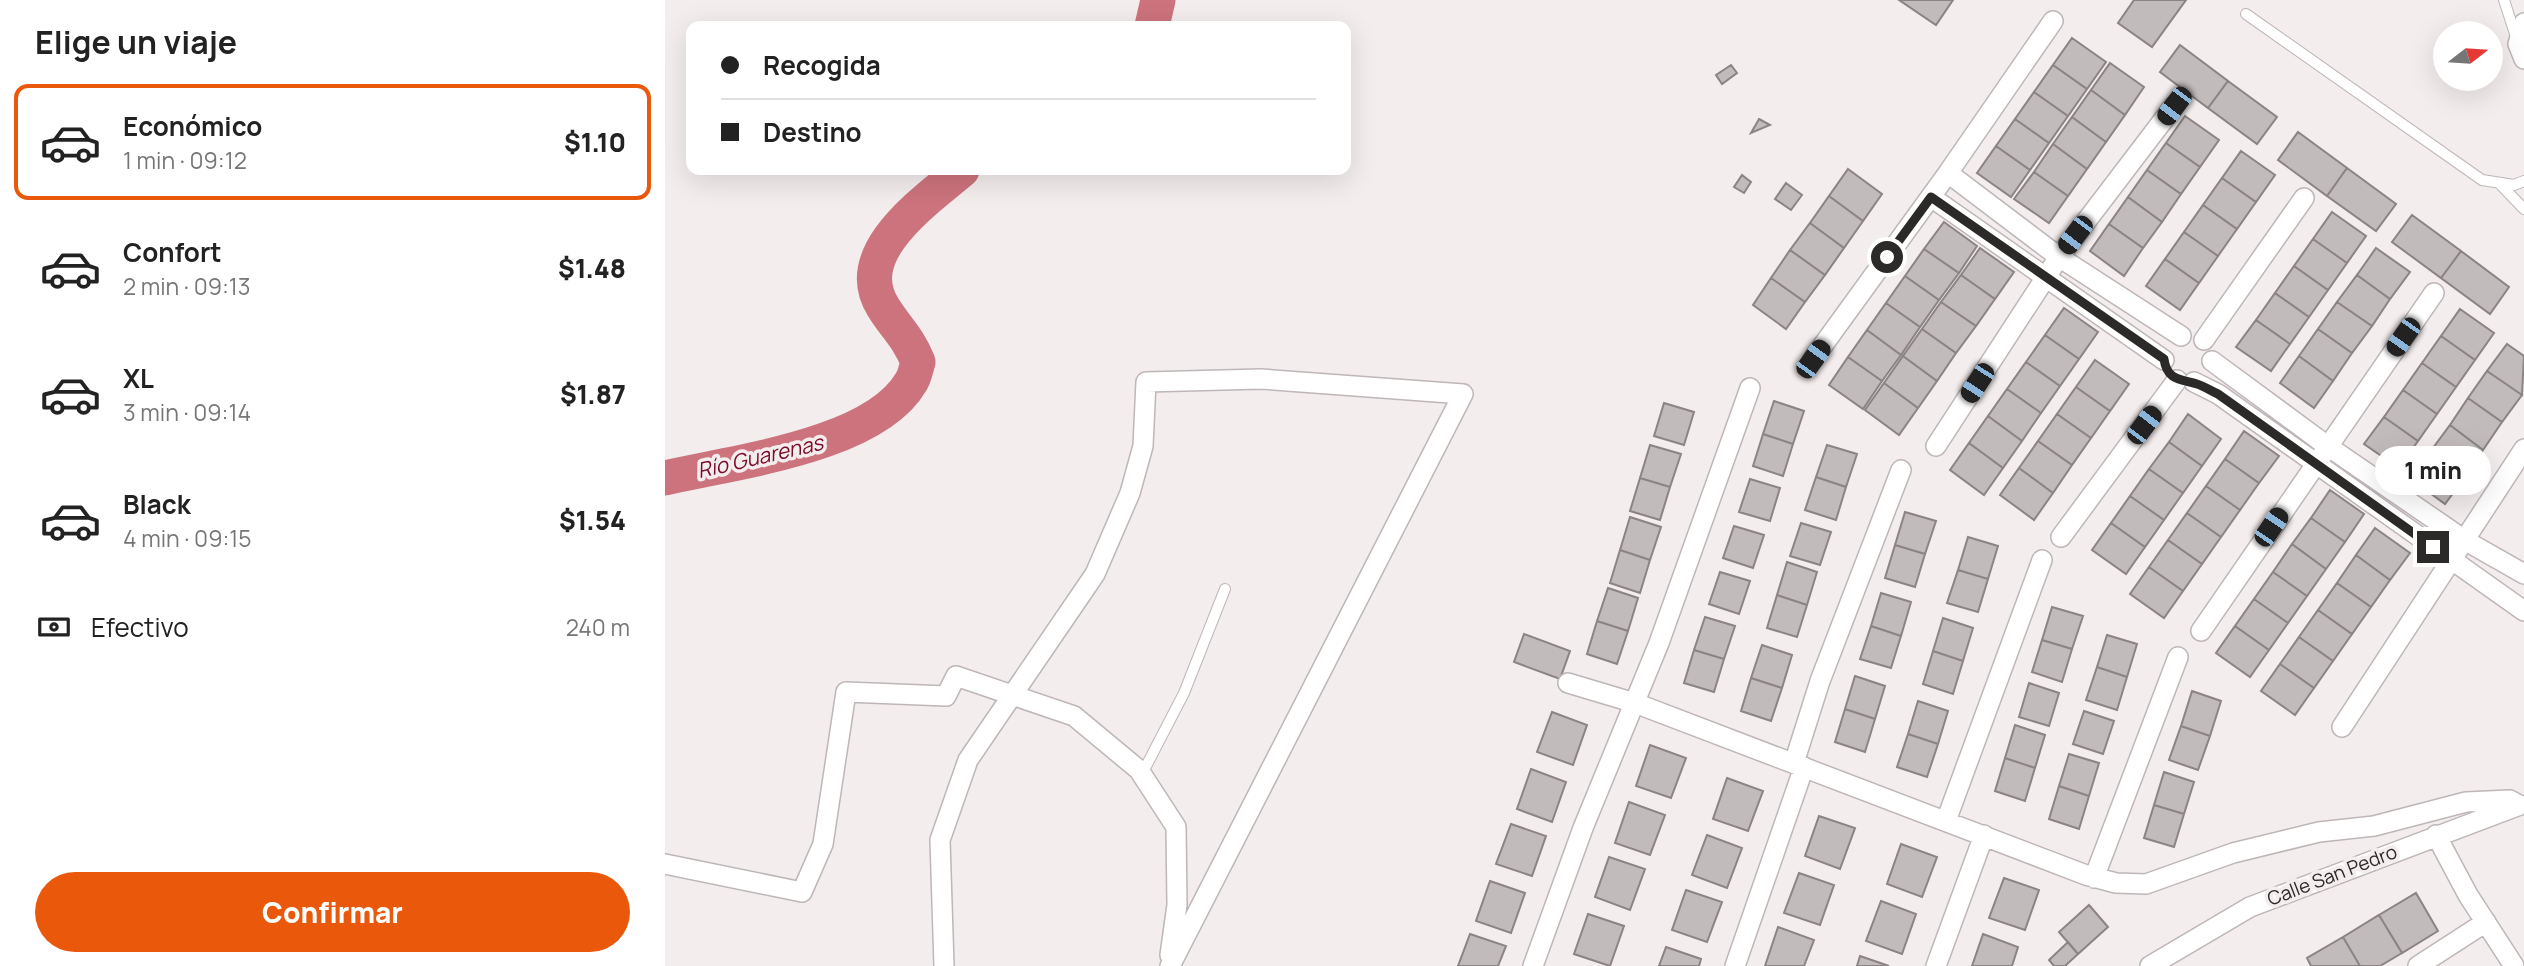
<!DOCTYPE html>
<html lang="es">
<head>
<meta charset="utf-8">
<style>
	:root { --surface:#fff; --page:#f2f2f2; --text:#222; --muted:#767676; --line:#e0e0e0; --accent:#ea580c }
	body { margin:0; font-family:Manrope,sans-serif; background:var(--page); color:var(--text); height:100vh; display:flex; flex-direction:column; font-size:26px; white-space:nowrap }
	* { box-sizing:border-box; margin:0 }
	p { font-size:23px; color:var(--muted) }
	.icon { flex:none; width:38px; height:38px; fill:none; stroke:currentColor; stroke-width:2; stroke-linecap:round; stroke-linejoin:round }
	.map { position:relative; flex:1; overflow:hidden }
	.drawer { display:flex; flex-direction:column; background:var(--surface); width:665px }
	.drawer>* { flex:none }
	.guide { position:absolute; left:21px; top:21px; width:665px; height:154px; border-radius:14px; box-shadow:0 7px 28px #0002; display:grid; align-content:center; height:154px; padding:0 35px; background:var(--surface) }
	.needle { width:46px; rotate:73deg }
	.tools { position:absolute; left:1768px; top:21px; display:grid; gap:14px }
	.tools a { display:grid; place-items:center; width:70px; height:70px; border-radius:50%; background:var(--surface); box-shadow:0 7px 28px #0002; font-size:35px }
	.end { position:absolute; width:32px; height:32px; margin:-16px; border:9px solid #2c2929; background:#fff; box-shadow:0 0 0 4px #fff }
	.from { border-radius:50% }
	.bubble { position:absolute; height:49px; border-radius:24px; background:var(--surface); box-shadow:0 7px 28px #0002; font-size:23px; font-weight:800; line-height:49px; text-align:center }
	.car { position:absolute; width:21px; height:42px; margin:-21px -10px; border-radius:9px; box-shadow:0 0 5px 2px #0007; background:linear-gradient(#222 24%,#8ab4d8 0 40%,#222 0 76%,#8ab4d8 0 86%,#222 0) }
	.guide b { display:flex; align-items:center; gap:24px; height:66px; font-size:26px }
	.guide b+b { border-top:2px solid var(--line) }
	.guide i { width:18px; height:18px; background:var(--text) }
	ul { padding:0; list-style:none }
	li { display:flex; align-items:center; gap:21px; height:116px; margin:0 14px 10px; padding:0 21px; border:4px solid transparent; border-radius:14px }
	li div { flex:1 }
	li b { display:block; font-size:26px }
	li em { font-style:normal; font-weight:800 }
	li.selected { border-color:var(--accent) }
	li>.icon { width:63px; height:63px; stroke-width:1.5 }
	h2 { padding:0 35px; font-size:32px; line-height:84px }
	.pay { display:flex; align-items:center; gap:18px; height:77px; padding:0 35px; font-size:26px }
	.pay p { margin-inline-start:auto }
	.cta { display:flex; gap:14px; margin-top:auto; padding:14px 35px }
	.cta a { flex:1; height:80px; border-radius:42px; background:var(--accent); color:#fff; font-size:28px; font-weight:800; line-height:80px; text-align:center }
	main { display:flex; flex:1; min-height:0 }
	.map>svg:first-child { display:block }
</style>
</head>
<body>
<main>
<section class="drawer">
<h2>Elige un viaje</h2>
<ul>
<li class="selected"><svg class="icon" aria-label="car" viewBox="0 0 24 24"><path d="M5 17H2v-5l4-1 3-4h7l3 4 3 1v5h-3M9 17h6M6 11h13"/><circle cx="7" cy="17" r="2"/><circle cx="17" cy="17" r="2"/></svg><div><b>Económico</b><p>1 min · 09:12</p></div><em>$1.10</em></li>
<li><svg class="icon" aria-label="car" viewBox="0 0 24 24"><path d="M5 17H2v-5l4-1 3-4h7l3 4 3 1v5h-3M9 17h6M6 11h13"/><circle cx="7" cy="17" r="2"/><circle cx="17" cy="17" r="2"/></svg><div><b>Confort</b><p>2 min · 09:13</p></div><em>$1.48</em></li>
<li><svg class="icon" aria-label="car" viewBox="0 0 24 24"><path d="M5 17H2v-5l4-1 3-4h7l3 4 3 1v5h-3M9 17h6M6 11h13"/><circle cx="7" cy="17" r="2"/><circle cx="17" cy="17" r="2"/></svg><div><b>XL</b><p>3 min · 09:14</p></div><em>$1.87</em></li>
<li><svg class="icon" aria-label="car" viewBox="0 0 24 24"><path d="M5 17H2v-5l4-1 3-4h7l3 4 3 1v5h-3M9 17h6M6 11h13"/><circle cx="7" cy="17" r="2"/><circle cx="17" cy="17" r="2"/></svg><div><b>Black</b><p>4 min · 09:15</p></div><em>$1.54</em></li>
</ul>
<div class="pay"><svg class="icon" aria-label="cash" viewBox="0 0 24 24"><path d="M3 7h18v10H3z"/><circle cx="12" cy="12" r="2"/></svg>Efectivo<p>240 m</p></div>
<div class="cta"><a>Confirmar</a></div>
</section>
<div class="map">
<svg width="1859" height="966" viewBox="0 0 1859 966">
	<rect width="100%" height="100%" fill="#f4eded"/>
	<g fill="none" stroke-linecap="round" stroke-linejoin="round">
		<path stroke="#cd737d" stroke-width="35" d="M487,26L493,0
			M0,478C68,462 209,446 246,382C250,376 251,368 253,362C243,337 231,328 218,307C184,252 261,201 297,170"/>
	</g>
	<path fill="#c2bbbb" stroke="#8b8484" stroke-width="2" d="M1234,0H1288L1271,25Z
		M1469,0H1521L1487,47L1453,23Z
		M1407,38L1441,62L1422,89L1388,65Z
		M1515,45L1563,81L1543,108L1495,72Z
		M1445,63L1479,87L1460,115L1426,90Z
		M1066,65L1072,73L1057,84L1051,75Z
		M1388,65L1422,89L1403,116L1369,92Z
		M1563,81L1612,117L1592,144L1543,108Z
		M1426,90L1460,115L1441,142L1407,117Z
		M1369,92L1403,116L1384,143L1350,119Z
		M1520,116L1554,140L1535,167L1501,143Z
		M1407,117L1441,142L1422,169L1388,144Z
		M1094,119L1105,125L1086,133Z
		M1350,119L1384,143L1365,170L1331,146Z
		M1633,132L1682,168L1662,196L1613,160Z
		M1501,143L1535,167L1516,194L1482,170Z
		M1388,144L1422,169L1403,196L1369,172Z
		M1331,146L1365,170L1346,197L1312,173Z
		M1576,151L1610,175L1591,202L1557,178Z
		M1682,168L1731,204L1711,231L1662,196Z
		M1183,169L1217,194L1198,221L1164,196Z
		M1482,170L1516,194L1497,222L1463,197Z
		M1369,172L1403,196L1384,223L1349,199Z
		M1077,175L1086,182L1079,193L1069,187Z
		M1557,178L1591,202L1572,229L1538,205Z
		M1121,183L1137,195L1126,210L1110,199Z
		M1164,196L1198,221L1179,248L1145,223Z
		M1463,197L1497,222L1478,248L1444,224Z
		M1538,205L1572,229L1553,256L1519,232Z
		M1667,212L1701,236L1682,263L1648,239Z
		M1747,215L1796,251L1776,278L1727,242Z
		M1279,222L1312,246L1294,273L1259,249Z
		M1145,223L1179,248L1160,275L1125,250Z
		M1444,224L1478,248L1459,276L1425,251Z
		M1519,232L1553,256L1534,283L1500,259Z
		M1648,239L1682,263L1663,290L1629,266Z
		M1315,248L1349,272L1330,299L1296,275Z
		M1711,248L1745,272L1725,299L1692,275Z
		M1259,249L1294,273L1274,300L1240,276Z
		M1125,250L1160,275L1140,302L1106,278Z
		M1796,251L1844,287L1825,314L1776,278Z
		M1500,259L1534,283L1515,310L1481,286Z
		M1629,266L1663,290L1644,317L1610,293Z
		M1296,275L1330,299L1311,326L1276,302Z
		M1692,275L1725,299L1707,326L1672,302Z
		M1240,276L1274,300L1255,327L1221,303Z
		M1106,278L1140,302L1121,329L1088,305Z
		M1610,293L1644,317L1625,344L1591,320Z
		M1276,302L1311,326L1291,353L1257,329Z
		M1672,302L1707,326L1687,353L1653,329Z
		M1221,303L1255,327L1236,355L1202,330Z
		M1399,308L1433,332L1414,359L1380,335Z
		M1795,309L1829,333L1810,360L1776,336Z
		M1591,320L1625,344L1606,371L1571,347Z
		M1257,329L1291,353L1272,381L1238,356Z
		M1653,329L1687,353L1668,381L1634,356Z
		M1202,330L1236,355L1217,381L1183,357Z
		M1380,335L1414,359L1395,386L1361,362Z
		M1776,336L1810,360L1791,387L1757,363Z
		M1842,344L1859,356L1857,395L1822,371Z
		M1238,356L1272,381L1253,408L1219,383Z
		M1634,356L1668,381L1649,408L1615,383Z
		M1183,357L1217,381L1198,409L1164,385Z
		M1430,360L1464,384L1445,411L1411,387Z
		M1361,362L1395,386L1376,413L1342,389Z
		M1757,363L1791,387L1772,414L1738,390Z
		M1822,371L1857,395L1837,422L1803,398Z
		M1219,383L1253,408L1234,435L1200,410Z
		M1411,387L1445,411L1426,438L1392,414Z
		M1342,389L1376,413L1357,441L1323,416Z
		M1738,390L1772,414L1753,441L1719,417Z
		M1803,398L1837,422L1818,450L1785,425Z
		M1109,401L1139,411L1128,444L1098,434Z
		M999,403L1029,412L1019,445L989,436Z
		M1392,414L1426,438L1407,465L1373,441Z
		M1523,414L1556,439L1537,466L1504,442Z
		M1323,416L1357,441L1338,468L1304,443Z
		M1719,417L1753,441L1734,468L1699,444Z
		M1785,425L1818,450L1800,477L1765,452Z
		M1579,431L1614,456L1594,483L1560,459Z
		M1098,434L1128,444L1118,476L1088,466Z
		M1373,441L1407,465L1388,493L1354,468Z
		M1504,442L1537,466L1518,493L1484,469Z
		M1304,443L1338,468L1319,495L1285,470Z
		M985,445L1016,454L1005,487L975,478Z
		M1162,445L1192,454L1181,487L1151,477Z
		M1765,452L1800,477L1780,504L1746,479Z
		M1560,459L1594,483L1575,510L1541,486Z
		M1354,468L1388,493L1369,520L1335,495Z
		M1484,469L1518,493L1499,520L1465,496Z
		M1151,477L1181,487L1171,520L1140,510Z
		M975,478L1005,487L995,520L965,511Z
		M1085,479L1115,488L1105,521L1074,512Z
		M1541,486L1575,510L1556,537L1522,513Z
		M1665,490L1699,514L1680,542L1646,518Z
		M1465,496L1499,520L1480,547L1446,523Z
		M1240,512L1271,521L1260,554L1230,545Z
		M1522,513L1556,537L1537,564L1503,540Z
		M965,517L996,527L985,560L955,550Z
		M1646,518L1680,542L1661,569L1627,544Z
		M1136,523L1166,532L1155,565L1125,556Z
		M1446,523L1480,547L1461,574L1427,550Z
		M1069,526L1099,535L1088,568L1058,558Z
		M1710,528L1745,553L1725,580L1691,555Z
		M1303,537L1333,546L1323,579L1293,570Z
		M1503,540L1537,564L1518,591L1484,567Z
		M1627,544L1661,569L1642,596L1608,572Z
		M1230,545L1260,554L1250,587L1220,578Z
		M955,550L985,560L975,593L945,583Z
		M1691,555L1725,580L1706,607L1672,583Z
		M1122,562L1152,572L1142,605L1112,595Z
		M1484,567L1518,591L1499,618L1465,594Z
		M1293,570L1323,579L1313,612L1282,603Z
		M1055,572L1085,581L1074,614L1044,604Z
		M1608,572L1642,596L1623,623L1589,599Z
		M1672,583L1706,607L1687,634L1653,610Z
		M943,588L973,598L963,631L932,621Z
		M1216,593L1246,602L1236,636L1206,626Z
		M1112,595L1142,605L1132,637L1102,628Z
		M1589,599L1623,623L1604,650L1570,626Z
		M1387,607L1418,616L1407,649L1377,640Z
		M1653,610L1687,634L1668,661L1634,637Z
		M1040,617L1070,626L1059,659L1029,650Z
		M1278,618L1308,628L1298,661L1268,651Z
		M932,621L963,631L952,664L922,654Z
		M1206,626L1236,636L1226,668L1195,659Z
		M1570,626L1604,650L1585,677L1551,653Z
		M859,634L905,651L895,679L849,662Z
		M1442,635L1472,644L1462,677L1432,667Z
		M1634,637L1668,661L1649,688L1615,664Z
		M1377,640L1407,649L1397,682L1367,672Z
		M1097,645L1127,655L1117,688L1086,678Z
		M1029,650L1059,659L1049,692L1019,683Z
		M1268,651L1298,661L1288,694L1258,684Z
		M1615,664L1649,688L1630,715L1596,691Z
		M1432,667L1462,677L1452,710L1421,700Z
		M1190,676L1220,686L1210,719L1180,709Z
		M1086,678L1117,688L1106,721L1076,711Z
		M1364,683L1394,693L1384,726L1354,717Z
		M1527,691L1556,701L1545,736L1516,726Z
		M1253,701L1283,711L1273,744L1243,734Z
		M1180,709L1210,719L1200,752L1170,742Z
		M1419,711L1449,721L1438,754L1408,744Z
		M887,712L922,725L908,765L872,752Z
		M1350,725L1380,735L1370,768L1340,758Z
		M1516,726L1545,736L1533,770L1504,760Z
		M1243,734L1273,744L1262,777L1232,767Z
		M985,745L1021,758L1006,798L971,786Z
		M1404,754L1434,763L1424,796L1394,786Z
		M1340,758L1370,768L1360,801L1330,791Z
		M866,769L901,782L887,822L852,809Z
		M1499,772L1529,782L1519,814L1489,805Z
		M1062,778L1098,791L1083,831L1048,819Z
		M1394,786L1424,796L1414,829L1384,819Z
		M964,802L1000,815L985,855L950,843Z
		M1489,805L1519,814L1509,847L1479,838Z
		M1154,816L1190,828L1175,869L1140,856Z
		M846,824L881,836L867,876L831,864Z
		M1042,835L1077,848L1062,888L1027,875Z
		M1236,844L1272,857L1257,897L1222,884Z
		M944,857L980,869L965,910L930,897Z
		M1134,873L1169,885L1155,925L1119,913Z
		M1339,878L1374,890L1360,930L1324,918Z
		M825,881L860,893L846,933L811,921Z
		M1021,890L1057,902L1042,942L1007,930Z
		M1751,893L1773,931L1737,953L1714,915Z
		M1216,901L1251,914L1237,954L1201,941Z
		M1424,905L1443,927L1413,954L1394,932Z
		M923,914L959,926L945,966L909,954Z
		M1714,915L1737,953L1715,966H1695L1678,937Z
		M1113,927L1149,940L1139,966H1100Z
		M805,934L841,946L833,966H793Z
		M1318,934L1353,947L1347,966H1307Z
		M1678,937L1695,966H1646L1642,958Z
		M1403,942L1413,954L1400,966H1389L1384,960Z
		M1001,947L1036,959L1034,966H994Z
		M1195,956L1224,966H1192Z"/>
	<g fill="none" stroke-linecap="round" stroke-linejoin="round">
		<defs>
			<path id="service" d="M1839,0L1852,40
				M1581,14L1817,180L1849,185L1859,181
				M1835,184L1859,209
				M477,774L519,693L560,589"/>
			<path id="minor" d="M1859,23L1853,44L1859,59
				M1283,173L1394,257L1516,336
				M1266,197L1499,360
				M1539,340L1639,198
				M1148,359L1283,173L1388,21
				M1547,361L1661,445L1801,541L1859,574
				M1529,382L1553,394L1859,611
				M1271,446L1394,257L1509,106
				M1396,537L1512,380
				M1536,631L1769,293
				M903,683L970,703L1421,875L1451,883L1481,884L1568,853L1654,832L1709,826L1801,802L1845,800L1854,805
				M1677,727L1859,449
				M1129,763L1155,681L1236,470
				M1281,821L1377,560
				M1771,835L1803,895L1849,966
				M0,864L137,892L158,844L181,692L281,696L291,676L409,716L474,770L511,827L512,905L505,955
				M1429,878L1513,657
				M279,966L275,840L303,760L430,574L465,493L478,446L481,382L596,379L798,394L505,966
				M868,966L918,828L994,643L1085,388
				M1070,966L1139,767
				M1271,966L1319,835
				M1485,966L1585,907L1855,805
				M1753,966L1821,922"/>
		</defs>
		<use href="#service" stroke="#beb6b7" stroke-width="12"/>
		<use href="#minor" stroke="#beb6b7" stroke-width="22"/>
		<use href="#service" stroke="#fff" stroke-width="10"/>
		<use href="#minor" stroke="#fff" stroke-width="19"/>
	</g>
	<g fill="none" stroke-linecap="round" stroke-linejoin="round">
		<path stroke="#2c2929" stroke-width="9" d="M1222,257L1266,197L1499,359C1502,381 1516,379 1532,384C1539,386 1546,391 1553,394L1768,547"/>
	</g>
	<g text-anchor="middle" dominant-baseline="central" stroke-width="7" stroke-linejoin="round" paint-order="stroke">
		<g font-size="19" fill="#2c2929" stroke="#f4eded">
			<text transform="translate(1667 875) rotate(-21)">Calle San Pedro</text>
		</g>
		<g font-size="21" font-style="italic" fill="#7a092a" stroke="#f4eded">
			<text transform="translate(95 456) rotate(-13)">Río Guarenas</text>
		</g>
	</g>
</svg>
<div class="tools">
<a><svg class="needle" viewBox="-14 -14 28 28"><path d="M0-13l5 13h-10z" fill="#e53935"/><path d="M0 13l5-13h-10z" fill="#767676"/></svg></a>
</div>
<i class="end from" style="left:1222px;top:257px"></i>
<i class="end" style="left:1768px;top:547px"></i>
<div class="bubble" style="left:1710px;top:446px;width:116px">1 min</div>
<i class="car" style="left:1509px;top:106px;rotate:217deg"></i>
<i class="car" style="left:1410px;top:235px;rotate:217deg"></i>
<i class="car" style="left:1738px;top:337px;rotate:215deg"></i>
<i class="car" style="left:1148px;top:359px;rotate:36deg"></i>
<i class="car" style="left:1312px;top:383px;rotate:213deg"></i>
<i class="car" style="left:1479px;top:425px;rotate:37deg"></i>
<i class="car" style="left:1606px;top:527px;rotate:34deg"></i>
<div class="guide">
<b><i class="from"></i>Recogida</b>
<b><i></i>Destino</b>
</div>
</div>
</main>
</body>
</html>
